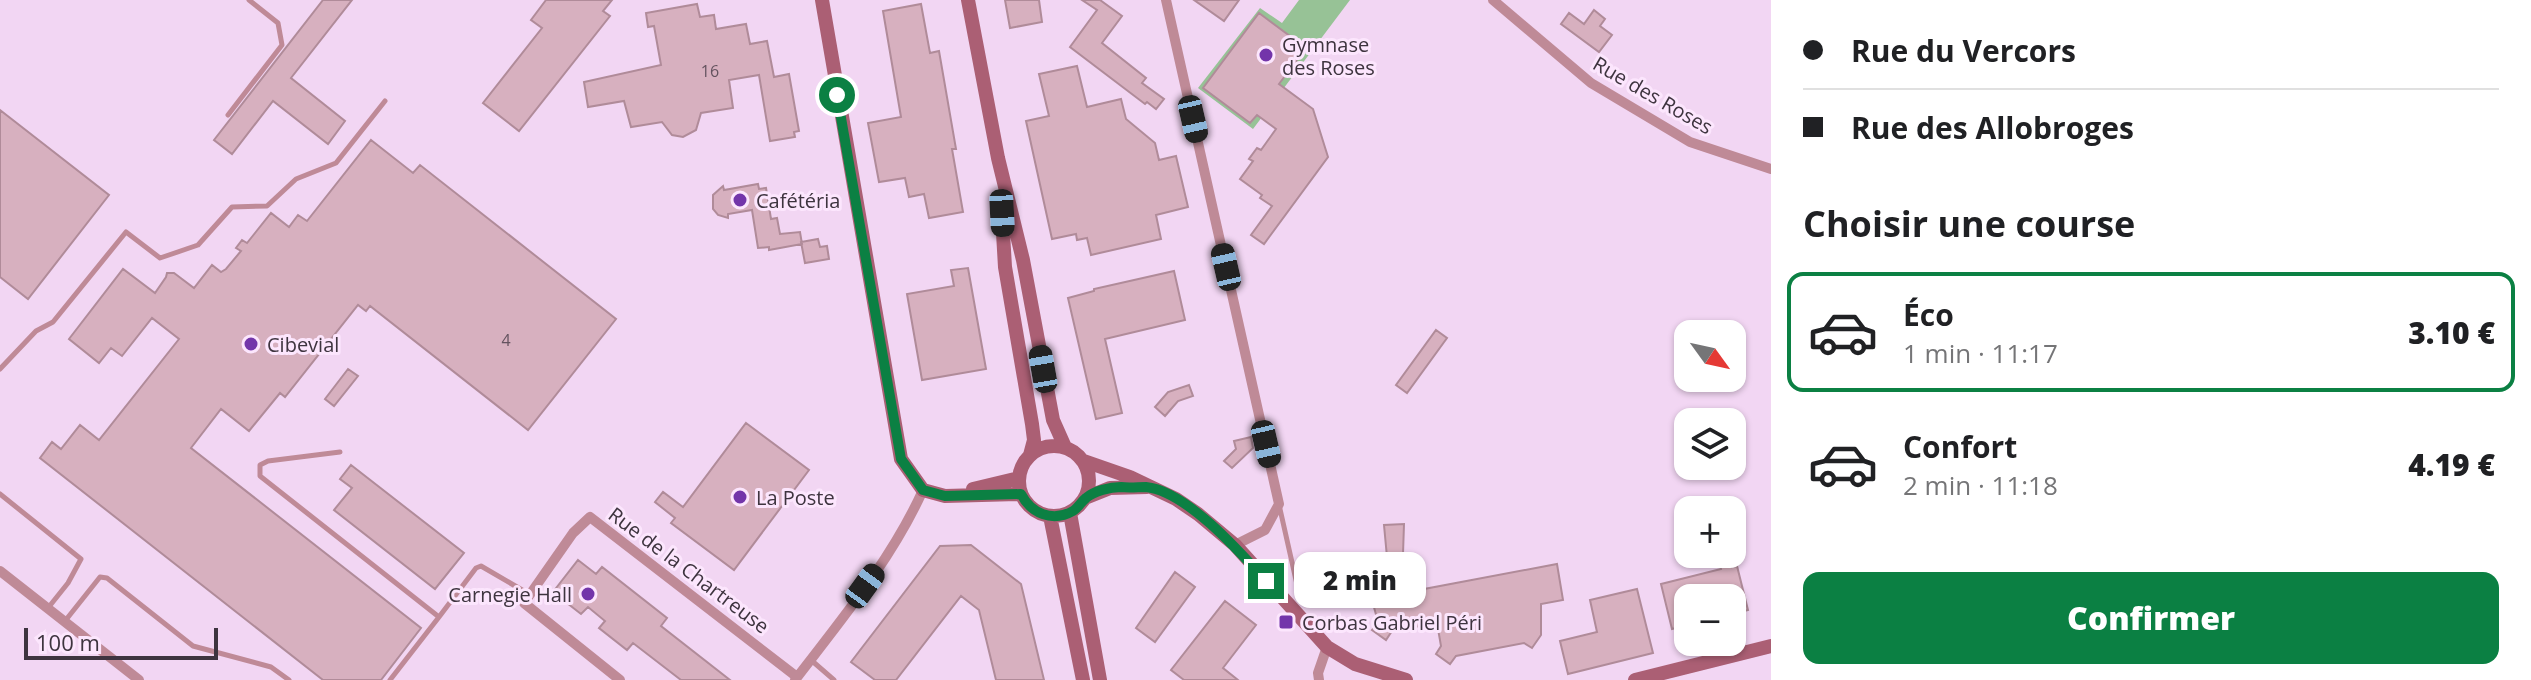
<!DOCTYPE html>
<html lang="fr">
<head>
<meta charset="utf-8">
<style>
	:root { --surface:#fff; --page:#f2f2f2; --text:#202124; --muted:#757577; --line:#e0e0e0; --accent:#0b8043 }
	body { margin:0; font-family:"Open Sans",sans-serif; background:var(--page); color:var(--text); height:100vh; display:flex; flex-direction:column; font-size:30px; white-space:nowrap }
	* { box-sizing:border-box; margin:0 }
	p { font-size:26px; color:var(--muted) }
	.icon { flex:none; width:44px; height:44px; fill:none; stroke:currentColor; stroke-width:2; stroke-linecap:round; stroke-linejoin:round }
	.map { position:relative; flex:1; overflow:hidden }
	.side { display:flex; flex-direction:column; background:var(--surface); width:760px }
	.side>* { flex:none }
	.hud { display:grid; align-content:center; height:176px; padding:0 32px; background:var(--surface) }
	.needle { width:52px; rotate:123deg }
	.buttons { position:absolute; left:1674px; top:320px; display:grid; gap:16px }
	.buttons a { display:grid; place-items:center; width:72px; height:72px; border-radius:16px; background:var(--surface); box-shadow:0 2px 6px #0004; font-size:40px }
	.scale { position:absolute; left:24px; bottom:20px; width:194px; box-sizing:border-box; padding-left:8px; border:4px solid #3e343f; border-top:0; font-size:22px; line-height:28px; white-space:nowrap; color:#3e343f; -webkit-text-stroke:6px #fce6fd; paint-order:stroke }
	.end { position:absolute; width:36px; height:36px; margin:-18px; border:10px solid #0b8043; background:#fff; box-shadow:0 0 0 4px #fff }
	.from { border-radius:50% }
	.bubble { position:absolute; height:56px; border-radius:16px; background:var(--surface); box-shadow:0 2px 6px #0004; font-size:26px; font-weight:800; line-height:56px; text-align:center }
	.car { position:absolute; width:24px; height:48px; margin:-24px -12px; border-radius:10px; box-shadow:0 0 6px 2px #0007; background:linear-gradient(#222 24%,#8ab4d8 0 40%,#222 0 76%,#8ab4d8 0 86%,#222 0) }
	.hud b { display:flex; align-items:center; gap:28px; height:76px; font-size:30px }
	.hud b+b { border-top:2px solid var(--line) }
	.hud i { width:20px; height:20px; background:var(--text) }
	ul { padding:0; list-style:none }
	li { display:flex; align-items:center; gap:24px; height:120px; margin:0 16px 12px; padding:0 16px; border:4px solid transparent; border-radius:16px }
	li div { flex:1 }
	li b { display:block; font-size:30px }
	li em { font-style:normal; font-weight:800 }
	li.active { border-color:var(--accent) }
	li>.icon { width:72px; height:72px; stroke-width:1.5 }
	h2 { padding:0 32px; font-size:36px; line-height:96px }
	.primary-button { display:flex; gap:16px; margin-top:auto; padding:16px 32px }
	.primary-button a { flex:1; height:92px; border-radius:16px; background:var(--accent); color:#fff; font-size:32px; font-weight:800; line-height:92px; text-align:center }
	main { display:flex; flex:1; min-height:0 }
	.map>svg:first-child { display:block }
</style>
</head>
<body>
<main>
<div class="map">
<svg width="1771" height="680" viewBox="0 0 1771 680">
	<rect width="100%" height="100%" fill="#f2d6f3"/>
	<path fill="#97c296" d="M1299,0H1350L1253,129L1198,88L1260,8L1282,23Z"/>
	<path fill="#d7b0bf" stroke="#b08b99" stroke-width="2" d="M323,0H352L291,78L345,121L328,144L273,101L232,154L214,140Z
		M546,0H612L603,11L610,16L519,131L483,103L542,28L531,20Z
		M1005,0H1039L1042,22L1010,28Z
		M1082,0H1100L1122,16L1102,43L1146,78L1142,83L1164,99L1156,109L1147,102L1145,104L1070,47L1097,10Z
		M1194,0H1239L1224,21Z
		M697,4L700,17L714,15L716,29L746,24L750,44L767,41L774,77L789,74L799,131L794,132L795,137L770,141L759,75L729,80L733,108L701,113L696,130L683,137L672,135L662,122L631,127L624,101L588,107L584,82L661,65L654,26L648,27L646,13Z
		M921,4L930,53L939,51L956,149H952L963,212L929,218L924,194L909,197L905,178L879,182L868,123L901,117L883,11Z
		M1594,10L1605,19L1600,26L1612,35L1599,52L1561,24L1569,13L1584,24Z
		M1259,13L1306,48L1279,84L1313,109L1328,157L1264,244L1251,235L1272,206L1260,198L1262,195L1240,179L1253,161L1249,159L1257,148L1261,150L1276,129L1257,115L1250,123L1203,88Z
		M1077,66L1087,107L1121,99L1126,119L1155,143L1159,160L1176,156L1188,207L1156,215L1161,239L1091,255L1087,238L1077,240L1076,234L1052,239L1026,121L1049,116L1039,74Z
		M0,110L109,195L28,299L0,277Z
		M371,140L413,173L420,165L616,319L528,430L370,306L366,311L358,305L285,397L280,393L249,431L221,409L191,448L421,628L381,680H323L40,458L52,442L61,449L80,425L99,440L179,339L152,318L122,356L111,348L99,363L69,339L123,269L155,293L166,277L167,273H174L194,288L212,265L221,272L226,269L241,251L236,248L242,240L247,243L271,213L289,227L298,215L307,221Z
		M758,184L759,189L766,188L771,219L777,218L780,234L800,232L802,244L769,250V247L758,248L752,210L728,214V218L718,215L713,209V195L723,186L724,190Z
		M818,239L820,247L827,246L829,259L805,263L801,242Z
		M968,268L986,369L922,380L907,294L954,286L951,270Z
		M1174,271L1185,320L1105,339L1122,413L1096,419L1068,298L1094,291V289Z
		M1436,330L1447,338L1407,393L1396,385Z
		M348,369L358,376L334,406L325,399Z
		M1189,385L1193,396L1178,401L1165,416L1155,407L1168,392Z
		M746,423L809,470L734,570L671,523L675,518L655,502L663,492L683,507Z
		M1251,437L1253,448L1232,468L1224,461L1236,449L1234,441Z
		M351,465L464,553L435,589L334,510L352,488L340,479Z
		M1404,524L1403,554L1387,557L1384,525Z
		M971,545L1021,584L1044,680H996L979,610L961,596L896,680H875L851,662L940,546Z
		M578,560L596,574L602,567L667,618L661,626L730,680H681L633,643L627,650L599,628L605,621L588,607L581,614L553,592Z
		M1730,561L1732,567L1737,566L1748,610L1732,614V598H1688V625L1672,629L1661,584L1721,569L1720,563Z
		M1557,564L1563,600L1541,604V635L1532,648L1524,643L1456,656L1450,664L1436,654L1441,646L1437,623L1392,631L1386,640L1372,630L1378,622L1368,585L1392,581L1393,585L1406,582L1408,592Z
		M1175,572L1195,587L1155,642L1136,628Z
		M1637,589L1653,653L1568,674L1560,641L1597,632L1590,600Z
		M1225,601L1256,625L1223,668L1238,680H1184L1171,670Z"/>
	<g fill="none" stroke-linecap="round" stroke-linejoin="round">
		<path stroke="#bf8a97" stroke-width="5" d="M228,115L282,45L278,23L249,0
			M0,369L36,331L53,322L126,232L160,258L198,245L232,207L267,206L296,179L336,163L385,101
			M340,452L268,461L260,465V476L439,617L476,568L481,566L529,594
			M0,494L81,559L68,583L48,608
			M1280,509L1298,589
			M65,621L100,577L107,578L193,646L271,667L289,680
			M811,660L834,680
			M390,680L439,617"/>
		<path stroke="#bf8a97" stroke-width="10" d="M1166,0L1279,504L1265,530L1235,545
			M1493,0L1591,83L1690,142L1771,169
			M0,571L139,680
			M620,680L524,603L573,533L590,517L797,677
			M795,680C841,620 892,559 923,490
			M1319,680L1318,673L1327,647"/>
		<path stroke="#ab5f74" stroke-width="14" d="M822,0L901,459L923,490L945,496L1021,494
			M968,0L998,158L1023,260L1053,420L1065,447
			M1001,199L1005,267L1032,424L1034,440L1030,455
			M1019 481a35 35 0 1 1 70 0a35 35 0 1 1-70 0Z
			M1084,461L1130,477L1176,499L1198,514L1235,545L1327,647L1355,664L1406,680
			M973,489L1019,478
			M1085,498L1110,488L1147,487
			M1070,513L1100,680
			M1050,516L1083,680
			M1635,680L1771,646"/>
	</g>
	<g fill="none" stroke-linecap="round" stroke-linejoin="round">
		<path stroke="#0b8043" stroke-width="10" d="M837,95L901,459L923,490L945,496L1021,494C1031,513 1052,523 1073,511C1078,508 1081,502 1086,498C1094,491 1110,487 1121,487C1129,488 1138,487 1146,487C1186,491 1240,552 1266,581"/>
	</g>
	<g fill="#7335aa" stroke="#fce6fd" stroke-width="3">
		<circle cx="1266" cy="55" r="8"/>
		<circle cx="740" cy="200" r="8"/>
		<circle cx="251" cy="344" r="8"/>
		<circle cx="740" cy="497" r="8"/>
		<circle cx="588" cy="594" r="8"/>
		<rect x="1278" y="614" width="16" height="16" rx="4"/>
	</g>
	<g text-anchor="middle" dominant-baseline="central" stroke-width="6" stroke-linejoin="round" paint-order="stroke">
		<g font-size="16" fill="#64535f">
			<text x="710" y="71">16</text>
			<text x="506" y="340">4</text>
		</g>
		<g font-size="20" fill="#3e343f" stroke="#fce6fd" text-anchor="start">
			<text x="1282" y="44">Gymnase<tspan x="1282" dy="23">des Roses</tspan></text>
			<text x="756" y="200">Cafétéria</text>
			<text x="267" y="344">Cibevial</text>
			<text x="756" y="497">La Poste</text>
			<text x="572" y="594" text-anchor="end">Carnegie Hall</text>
			<text x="1302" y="622">Corbas Gabriel Péri</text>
		</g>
		<g font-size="20" fill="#3e343f" stroke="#fce6fd">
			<text transform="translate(1653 95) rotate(30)">Rue des Roses</text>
			<text transform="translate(689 570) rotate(37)">Rue de la Chartreuse</text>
		</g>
	</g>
</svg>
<div class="buttons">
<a><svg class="needle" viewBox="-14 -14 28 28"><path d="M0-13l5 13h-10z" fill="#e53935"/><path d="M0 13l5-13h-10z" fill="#757577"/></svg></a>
<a><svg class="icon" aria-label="layers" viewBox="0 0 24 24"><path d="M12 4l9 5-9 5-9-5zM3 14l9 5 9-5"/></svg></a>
<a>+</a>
<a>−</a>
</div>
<div class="scale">100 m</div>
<i class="end from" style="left:837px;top:95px"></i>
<i class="end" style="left:1266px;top:581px"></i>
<div class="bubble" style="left:1294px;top:552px;width:132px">2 min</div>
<i class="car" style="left:1193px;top:119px;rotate:167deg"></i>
<i class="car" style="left:1002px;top:213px;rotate:177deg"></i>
<i class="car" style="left:1226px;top:267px;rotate:347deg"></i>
<i class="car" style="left:1043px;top:369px;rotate:350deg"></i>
<i class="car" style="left:1266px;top:444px;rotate:167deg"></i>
<i class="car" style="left:865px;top:586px;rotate:36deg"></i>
</div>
<section class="side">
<div class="hud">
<b><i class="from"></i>Rue du Vercors</b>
<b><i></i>Rue des Allobroges</b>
</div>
<h2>Choisir une course</h2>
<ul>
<li class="active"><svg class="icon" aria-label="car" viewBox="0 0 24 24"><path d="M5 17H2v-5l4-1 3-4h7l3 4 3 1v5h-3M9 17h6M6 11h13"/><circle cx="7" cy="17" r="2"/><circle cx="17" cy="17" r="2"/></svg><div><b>Éco</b><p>1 min · 11:17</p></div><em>3.10 €</em></li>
<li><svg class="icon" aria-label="car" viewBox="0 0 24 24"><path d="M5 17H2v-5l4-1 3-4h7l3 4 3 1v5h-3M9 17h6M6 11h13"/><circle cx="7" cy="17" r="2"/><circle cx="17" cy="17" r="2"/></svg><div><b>Confort</b><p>2 min · 11:18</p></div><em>4.19 €</em></li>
</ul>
<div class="primary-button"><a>Confirmer</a></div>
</section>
</main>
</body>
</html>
